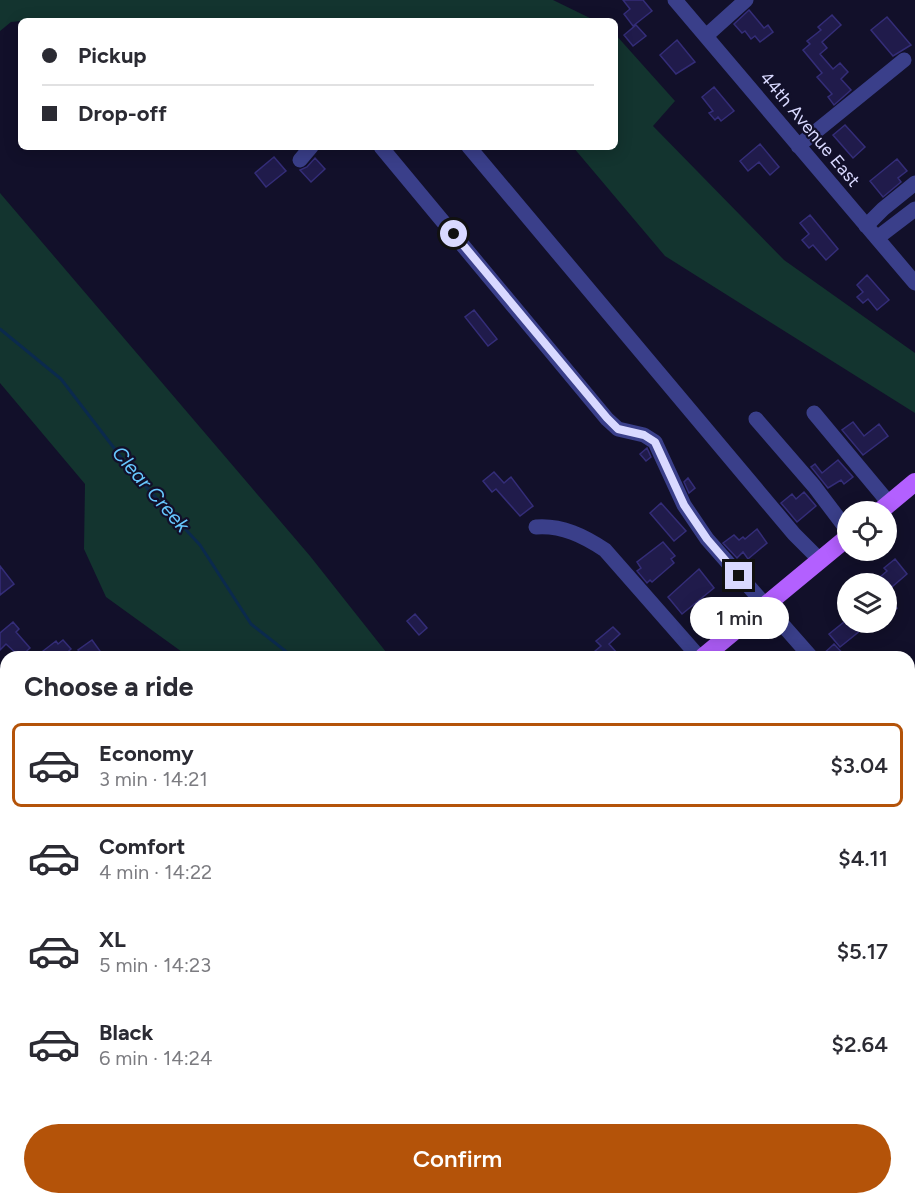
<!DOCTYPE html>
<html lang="en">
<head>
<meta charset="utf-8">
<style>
	:root { --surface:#fff; --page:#f7f7f7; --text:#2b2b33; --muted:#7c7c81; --line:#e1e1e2; --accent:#b45309 }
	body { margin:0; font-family:Figtree,sans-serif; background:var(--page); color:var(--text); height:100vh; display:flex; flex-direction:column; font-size:22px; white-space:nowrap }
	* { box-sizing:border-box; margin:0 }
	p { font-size:20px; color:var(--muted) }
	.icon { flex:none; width:33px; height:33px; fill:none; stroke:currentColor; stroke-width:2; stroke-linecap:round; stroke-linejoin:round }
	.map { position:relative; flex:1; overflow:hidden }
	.details { position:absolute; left:0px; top:651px; width:915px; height:554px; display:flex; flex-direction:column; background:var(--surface); border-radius:18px 18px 0 0; box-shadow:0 3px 15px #0003 }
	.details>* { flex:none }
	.guide { position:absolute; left:18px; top:18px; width:600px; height:132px; border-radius:9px; box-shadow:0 3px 15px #0003; display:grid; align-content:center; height:132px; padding:0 24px; background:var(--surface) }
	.fabs { position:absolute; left:837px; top:501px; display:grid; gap:12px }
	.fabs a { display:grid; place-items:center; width:60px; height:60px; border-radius:50%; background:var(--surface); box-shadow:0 3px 15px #0003; font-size:30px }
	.end { position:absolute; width:27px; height:27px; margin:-14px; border:8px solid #d9d9ff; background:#111; box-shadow:0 0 0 3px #111 }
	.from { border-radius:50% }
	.bubble { position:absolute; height:42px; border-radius:21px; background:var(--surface); box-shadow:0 3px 15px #0003; font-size:20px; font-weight:600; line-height:42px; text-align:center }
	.guide b { display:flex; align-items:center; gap:21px; height:57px; font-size:22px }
	.guide b+b { border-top:2px solid var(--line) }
	.guide i { width:15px; height:15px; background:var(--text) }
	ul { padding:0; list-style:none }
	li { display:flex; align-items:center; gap:18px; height:84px; margin:0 12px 9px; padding:0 12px; border:3px solid transparent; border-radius:9px }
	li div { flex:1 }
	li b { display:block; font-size:22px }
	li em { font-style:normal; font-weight:600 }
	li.current { border-color:var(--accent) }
	li>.icon { width:54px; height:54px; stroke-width:1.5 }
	h2 { padding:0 24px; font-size:27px; line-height:72px }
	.primary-button { display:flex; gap:12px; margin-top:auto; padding:12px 24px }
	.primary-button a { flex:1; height:69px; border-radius:36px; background:var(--accent); color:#fff; font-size:24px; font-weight:600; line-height:69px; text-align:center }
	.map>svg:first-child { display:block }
</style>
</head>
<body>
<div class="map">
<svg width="915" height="1204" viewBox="0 0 915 1204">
	<rect width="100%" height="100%" fill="#12102a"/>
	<path fill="#13342f" d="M0,0H553L596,21H21L11,22L0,31Z
		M615,34L675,101L653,126L784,260L915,353V413L665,256L573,147H615Z
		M0,193L310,556L390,657H189L106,597L84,549L85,484L0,383Z"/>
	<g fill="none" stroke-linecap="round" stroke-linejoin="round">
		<path stroke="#0b2a4d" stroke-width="3" d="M0,329L61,379L134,474L200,545L251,624L293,657
			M830,1198L835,1204"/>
	</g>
	<path fill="#201b4b" stroke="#342d78" stroke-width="1.5" d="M623,0H643L652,11L633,26L624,14L630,9Z
		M749,10L764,28L768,25L773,32L760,42L755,36L751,39L745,31L742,33L734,24Z
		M832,15L841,25L822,42L827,48L820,54L833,69L840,63L848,72L841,79L851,90L834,105L828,97L832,94L817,77L822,73L803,50L810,44L807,41L821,30L818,27Z
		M887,17L911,45L893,56L871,30Z
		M636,25L646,36L633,46L624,35Z
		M677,40L695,62L676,74L660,55Z
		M714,87L734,111L721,121L718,117L715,120L709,113L713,111L702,97Z
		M845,125L865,147L853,158L833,135Z
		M760,144L779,167L770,175L759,162L748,171L740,161Z
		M274,157L286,171L266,187L255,173Z
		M315,158L325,169L311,182L300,170L307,167Z
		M897,159L907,171L898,178L901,182L883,197L870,181Z
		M810,215L838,249L826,260L813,245L809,248L802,240L809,234L800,223Z
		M867,275L889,300L877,310L868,299L863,303L857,297L863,292L857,285Z
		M474,310L497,339L488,346L465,317Z
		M853,422L864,436L879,424L888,436L863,455L842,430Z
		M647,448L651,457L646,461L640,454Z
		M838,460L853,477L844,484L841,480L828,488L811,467L815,464L822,473Z
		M494,472L504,483L511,477L533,506L520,516L496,489L492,492L483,481Z
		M688,478L695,488L689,493L684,482Z
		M804,492L816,506L797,522L781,503L792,494L796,499Z
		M661,503L686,531L674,541L650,513Z
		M757,529L767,543L748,559L743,552L737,558L723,543L734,535L739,540L743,537L745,539Z
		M663,542L675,556L671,559L674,563L652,582L650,580L647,583L637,571L641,568L637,562Z
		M895,559L907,574L886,592V584H872L887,571L884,568Z
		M0,566L14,584L0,595Z
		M699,569L714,588L682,614L668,597Z
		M886,595L897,608L886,616Z
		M415,614L427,628L419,635L407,621Z
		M13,622L19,629L16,632L30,648L20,657L6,644L0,650V633Z
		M844,622H871L840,647L829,634Z
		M613,627L620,634L609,644L617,653L612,657H597L594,652L601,646L596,641Z
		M63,640L71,649L62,657H48L43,651L56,641L58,644Z
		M92,640L100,651L91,657H83L78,650Z
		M834,644L846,657H821V656Z"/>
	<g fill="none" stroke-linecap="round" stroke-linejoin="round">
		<path stroke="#3a3f8a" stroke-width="15" d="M675,0L915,283
			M706,36L746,0
			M798,146L904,60
			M381,147L607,419L618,429L644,435L655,442L684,505L707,539L811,657
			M469,147L794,534L820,560
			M300,160L311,147
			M866,226L883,209L915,183
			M877,238L915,209
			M814,413L889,503
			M756,419L814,486L848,531
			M536,527C562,525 584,536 605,550L699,657
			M0,675L6,683
			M0,744L6,751
			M0,773L6,780
			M0,800L6,807
			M0,830L6,837
			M0,857L6,863
			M0,886L6,883
			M909,947L915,954
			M0,1093L6,1088
			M1,1165L6,1162
			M432,1198L437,1204"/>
		<path stroke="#b360ff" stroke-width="18" d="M879,512L915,482
			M703,657L848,537
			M38,1204L45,1198"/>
	</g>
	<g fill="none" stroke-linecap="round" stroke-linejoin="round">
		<path stroke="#d9d9ff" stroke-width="8" d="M454,234L607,418L618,429L644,435L655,442L684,505L707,539L739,576"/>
	</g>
	<g text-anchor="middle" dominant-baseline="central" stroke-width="4.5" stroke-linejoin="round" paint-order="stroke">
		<g font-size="18" fill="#d9d9ff" stroke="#12102a">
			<text transform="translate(810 129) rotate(50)">44th Avenue East</text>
		</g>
		<g font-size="20" font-style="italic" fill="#67c8ff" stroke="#12102a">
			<text transform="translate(151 489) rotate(49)">Clear Creek</text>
		</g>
	</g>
</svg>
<div class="fabs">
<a><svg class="icon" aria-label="locate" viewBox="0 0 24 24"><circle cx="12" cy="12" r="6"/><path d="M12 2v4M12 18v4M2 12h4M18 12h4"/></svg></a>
<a><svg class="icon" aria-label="layers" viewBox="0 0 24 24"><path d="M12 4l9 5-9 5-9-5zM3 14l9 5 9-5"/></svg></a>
</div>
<i class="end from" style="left:454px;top:234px"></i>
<i class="end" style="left:739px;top:576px"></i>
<div class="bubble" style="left:690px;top:597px;width:99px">1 min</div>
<div class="guide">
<b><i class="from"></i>Pickup</b>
<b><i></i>Drop-off</b>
</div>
<section class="details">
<h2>Choose a ride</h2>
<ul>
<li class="current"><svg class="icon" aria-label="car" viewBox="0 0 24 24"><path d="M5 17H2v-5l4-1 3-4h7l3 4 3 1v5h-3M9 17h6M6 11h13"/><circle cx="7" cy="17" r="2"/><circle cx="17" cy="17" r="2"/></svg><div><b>Economy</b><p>3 min · 14:21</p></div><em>$3.04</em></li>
<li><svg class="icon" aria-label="car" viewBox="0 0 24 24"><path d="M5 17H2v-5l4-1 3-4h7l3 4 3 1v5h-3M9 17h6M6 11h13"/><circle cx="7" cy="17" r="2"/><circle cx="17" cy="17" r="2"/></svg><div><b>Comfort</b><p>4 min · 14:22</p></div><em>$4.11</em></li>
<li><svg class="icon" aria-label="car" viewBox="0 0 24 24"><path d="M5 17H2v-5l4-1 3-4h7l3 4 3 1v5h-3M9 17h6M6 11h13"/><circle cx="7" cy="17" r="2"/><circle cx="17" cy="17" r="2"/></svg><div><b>XL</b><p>5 min · 14:23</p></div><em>$5.17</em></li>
<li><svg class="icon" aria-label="car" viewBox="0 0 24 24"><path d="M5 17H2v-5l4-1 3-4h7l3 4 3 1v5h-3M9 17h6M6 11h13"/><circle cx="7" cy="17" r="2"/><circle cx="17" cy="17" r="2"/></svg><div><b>Black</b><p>6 min · 14:24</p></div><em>$2.64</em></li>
</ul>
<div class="primary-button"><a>Confirm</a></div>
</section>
</div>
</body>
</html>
